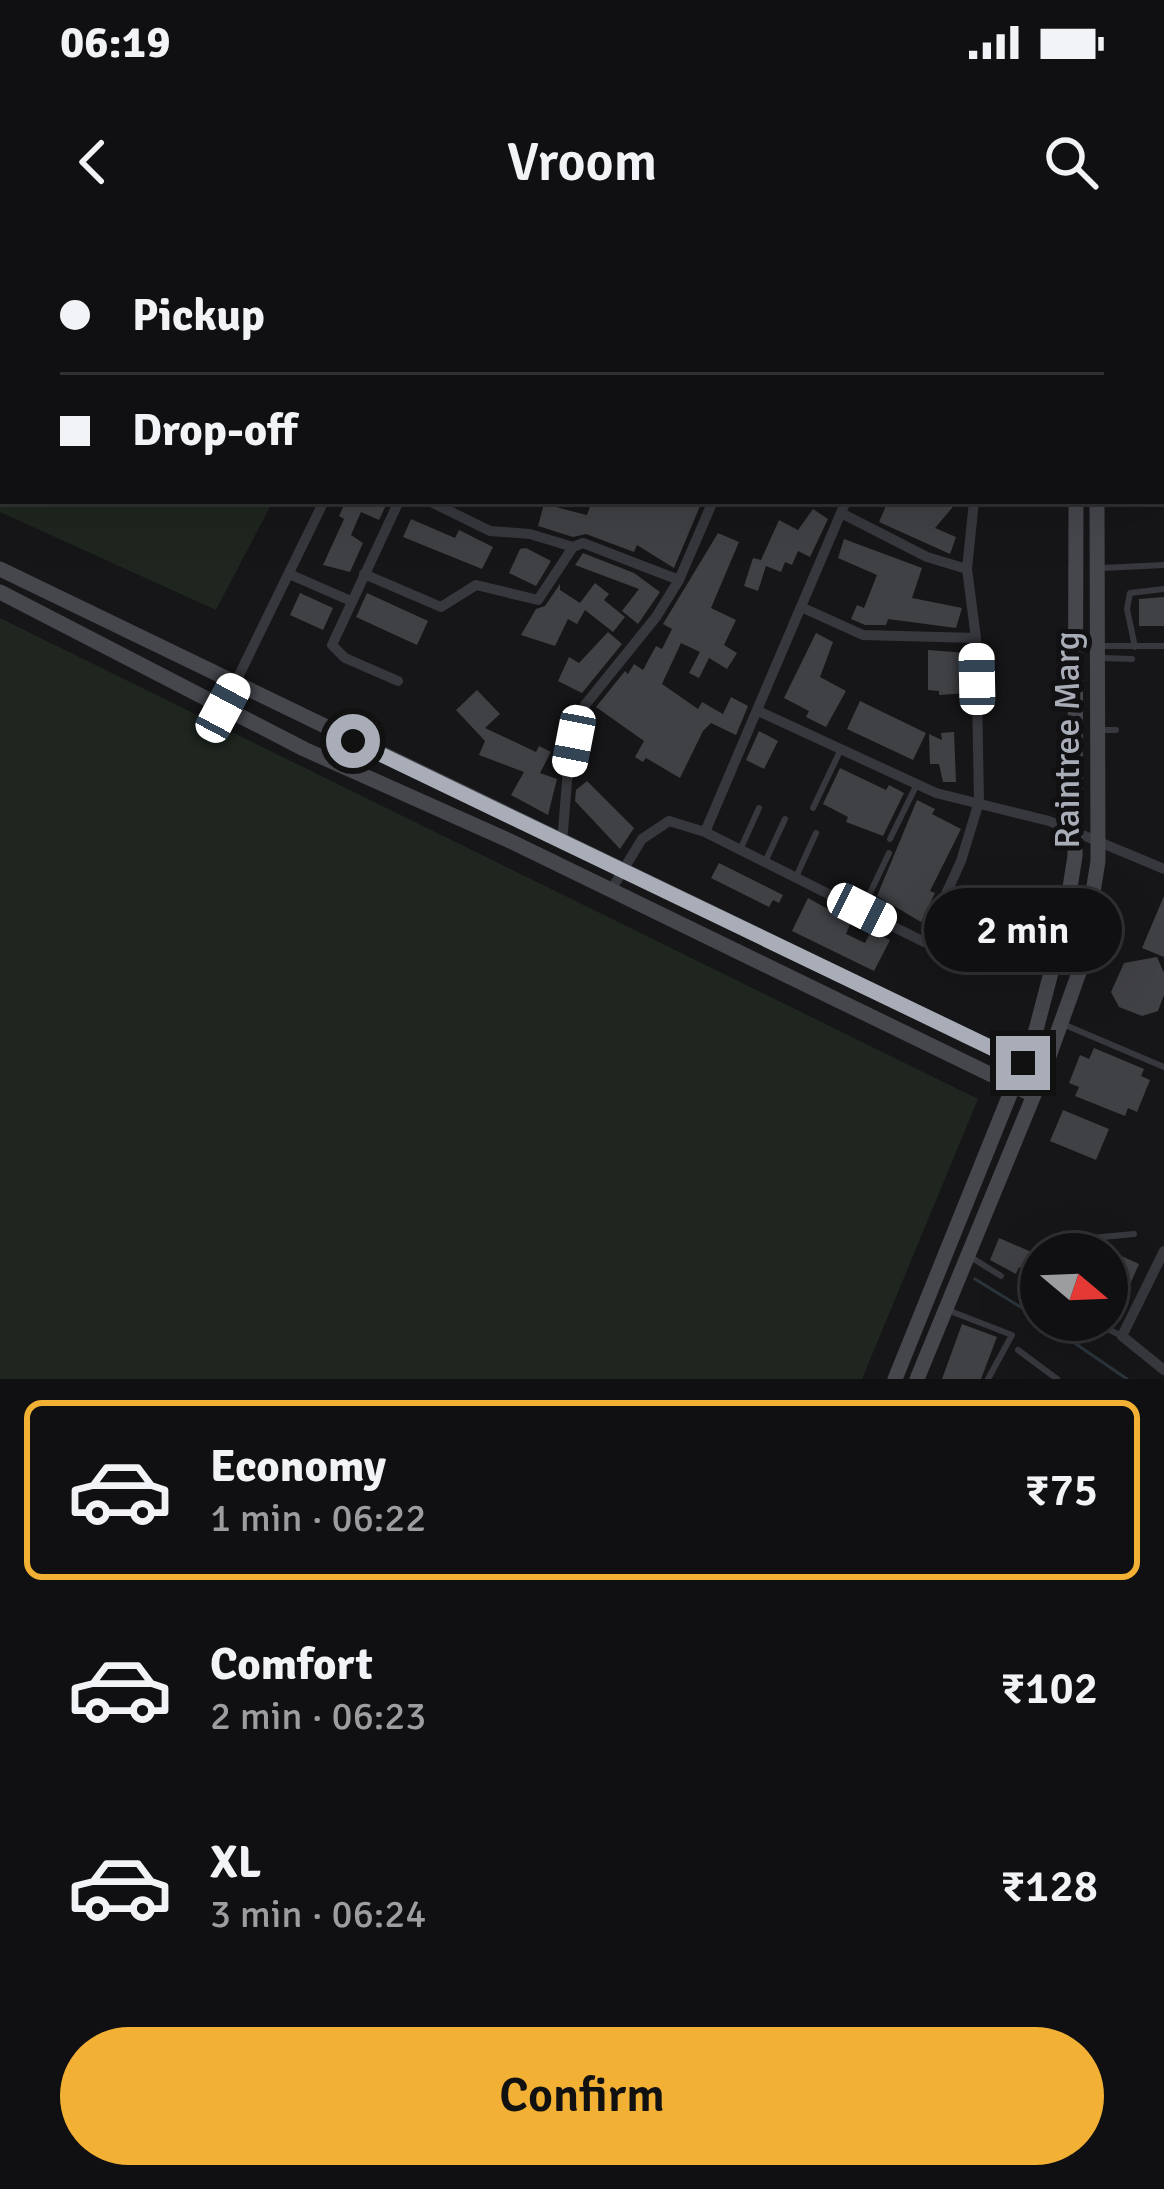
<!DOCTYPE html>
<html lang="en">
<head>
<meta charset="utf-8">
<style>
	:root { --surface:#101012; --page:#1e1e20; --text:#f1f3f6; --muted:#9c9d9f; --line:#303032; --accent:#f2b134 }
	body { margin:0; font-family:Signika,sans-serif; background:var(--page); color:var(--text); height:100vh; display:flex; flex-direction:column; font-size:45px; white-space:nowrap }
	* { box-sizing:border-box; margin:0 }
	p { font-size:39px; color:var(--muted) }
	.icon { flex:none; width:66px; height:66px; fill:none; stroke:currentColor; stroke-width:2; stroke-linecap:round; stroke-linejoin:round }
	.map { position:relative; height:1139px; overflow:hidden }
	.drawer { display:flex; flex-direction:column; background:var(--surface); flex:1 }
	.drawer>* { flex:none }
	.hud { position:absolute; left:0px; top:0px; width:1164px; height:264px; box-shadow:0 12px 48px #0002,0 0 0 3px var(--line); display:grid; align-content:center; height:264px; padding:0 60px; background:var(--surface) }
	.needle { width:78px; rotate:109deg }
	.fabs { position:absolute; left:1020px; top:993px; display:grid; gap:24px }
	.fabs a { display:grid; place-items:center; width:108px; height:108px; border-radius:50%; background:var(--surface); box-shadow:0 12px 48px #0002,0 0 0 3px var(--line); font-size:60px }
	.end { position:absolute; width:54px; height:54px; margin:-27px; border:15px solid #a8adb8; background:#111; box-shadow:0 0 0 6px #111 }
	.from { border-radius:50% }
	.bubble { position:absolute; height:84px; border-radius:42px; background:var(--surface); box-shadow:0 12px 48px #0002,0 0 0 3px var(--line); font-size:39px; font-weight:600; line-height:84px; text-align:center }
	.car { position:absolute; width:36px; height:72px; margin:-36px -18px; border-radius:15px; box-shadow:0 0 9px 3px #0007; background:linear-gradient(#fff 24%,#345 0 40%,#fff 0 76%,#345 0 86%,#fff 0) }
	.hud b { display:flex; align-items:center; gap:42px; height:114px; font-size:45px }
	.hud b+b { border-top:3px solid var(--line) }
	.hud i { width:30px; height:30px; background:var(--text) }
	ul { padding:21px 0 0; list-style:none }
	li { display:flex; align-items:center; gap:36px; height:180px; margin:0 24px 18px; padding:0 36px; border:6px solid transparent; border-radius:18px }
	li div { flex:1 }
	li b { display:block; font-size:45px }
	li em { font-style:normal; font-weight:600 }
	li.selected { border-color:var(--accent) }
	li>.icon { width:108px; height:108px; stroke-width:1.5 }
	.action { display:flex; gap:24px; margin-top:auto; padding:24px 60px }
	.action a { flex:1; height:138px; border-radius:72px; background:var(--accent); color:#111; font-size:48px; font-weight:600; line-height:138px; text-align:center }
	.status { display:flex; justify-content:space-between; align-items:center; height:84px; padding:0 60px; background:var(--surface); direction:ltr }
	.status svg { height:33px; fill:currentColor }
	header { display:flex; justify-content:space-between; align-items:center; height:156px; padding:0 60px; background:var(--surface); font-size:54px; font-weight:600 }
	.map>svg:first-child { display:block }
</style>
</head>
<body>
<div class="status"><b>06:19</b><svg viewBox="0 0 49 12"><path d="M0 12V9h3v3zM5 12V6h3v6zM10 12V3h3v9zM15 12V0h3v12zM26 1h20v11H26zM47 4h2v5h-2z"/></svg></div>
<header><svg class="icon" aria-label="back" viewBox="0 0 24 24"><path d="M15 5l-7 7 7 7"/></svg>Vroom<svg class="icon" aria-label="search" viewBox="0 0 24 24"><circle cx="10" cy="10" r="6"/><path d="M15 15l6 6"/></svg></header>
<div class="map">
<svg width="1164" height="1139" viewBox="0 0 1164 1139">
	<rect width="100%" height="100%" fill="#161618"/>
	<path fill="#1e261f" d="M0,0H408L3,3V261H273L216,370L0,272Z
		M0,378L978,859L862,1139H0Z"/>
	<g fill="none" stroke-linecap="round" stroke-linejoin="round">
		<path stroke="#2c353c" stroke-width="3" d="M975,1039L1040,1079
			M1041,1080L1127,1139"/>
	</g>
	<path fill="#404145" d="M346,261H388L379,280L361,272L351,295L363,303L350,332L323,325L344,279L339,276Z
		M592,261H699L700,266L674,328L637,305L634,312L586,294L573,297L538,286L544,264L587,275Z
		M888,261H952V268L935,288L956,297L950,314L879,282Z
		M813,269L828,279L810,317L798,311L792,325L785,322L781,332L766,326L758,351L744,346L753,318L761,320L779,280L798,290Z
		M411,279L455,298L459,290L493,307L482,329L403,297Z
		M718,293L739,302L711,368L736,380L724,405L737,413L727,429L709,418L699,438L689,433L700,412L681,403L662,444L698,469L702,462L723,474L731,457L748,466L736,495L711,483L703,491L680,538L646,518L643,522L635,517L644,501L596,467L625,431L628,434L634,424L643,430L656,406L662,409L672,389L663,384Z
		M844,299L922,328L912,358L962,368L956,388L888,379L886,385H865L851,379L857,365L864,368L877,335L838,318Z
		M526,308L551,321L536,346L509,333L520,309Z
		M583,313L634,333L660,352L638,384L622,371L639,349L575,325Z
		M595,343L609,354L604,360L625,377L613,392L585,370L577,384L568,379L555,406L521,395L536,369L545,366L560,344V350L580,363Z
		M300,353L333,368L323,390L290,375Z
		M367,353L428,381L417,405L356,377Z
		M1164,357V386H1139V359Z
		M608,392L622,404L582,453L558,441L569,417L579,423Z
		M816,393L833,402L820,437L846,451L826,487L806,477L809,471L784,458Z
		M928,410L967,413V453L939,455V451L928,450Z
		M477,450L500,474L485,488L536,512L539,506L551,512L540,533L557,539L548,575L511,555L524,532L479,515L485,501L456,470Z
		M860,461L926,493L913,520L847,489Z
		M759,491L778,501L764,529L746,520Z
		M954,492L956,542H943L939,524H930L929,494L942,500L941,493Z
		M840,528L886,550L889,545L904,553L883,596L846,582L848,577L823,564Z
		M587,541L634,588L620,609L575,561L576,550Z
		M917,560L935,569L932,574L961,589L930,651L935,653L921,682L877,656Z
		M719,623L783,655L779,663L773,660L769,667L711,638Z
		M1164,656V717L1142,708Z
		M808,658L851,682L846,694L865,703L871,691L890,700L874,731L792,691Z
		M1157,717L1164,733V755L1158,771L1142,776L1119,767L1111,752L1124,723Z
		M1094,808L1144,829L1141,836L1150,840L1137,872L1128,868L1125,876L1075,856L1079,847L1069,843L1080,815L1089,819Z
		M1063,870L1109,889L1096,920L1050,901Z
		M999,998L1041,1016V1036L1019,1027L1016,1034L990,1020Z
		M1115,1013L1139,1024L1113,1083L1107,1080V1031Z
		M962,1084L997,1097L981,1139H942Z"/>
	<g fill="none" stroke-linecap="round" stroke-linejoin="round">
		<path stroke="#37383d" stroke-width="6" d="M1161,174H1164
			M1102,328L1164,325
			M1102,406H1164
			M1135,407L1127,369L1130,353L1164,349
			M1102,418L1132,419
			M1101,490H1116
			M813,568L841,509
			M890,599L917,544
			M740,610L759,568
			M765,622L785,579
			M796,637L816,593
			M862,670L889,613
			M1065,785L1164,827
			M1085,1014L1091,998L1134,994
			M969,1016L1001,1036
			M950,1071L1012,1095L988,1139
			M1089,1080L1122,1096
			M1018,1110L1057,1139"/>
		<path stroke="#37383d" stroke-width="10" d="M566,0V3
			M652,0L653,3
			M761,0L762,3
			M842,0L847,3
			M628,3L637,0
			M890,3L892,0
			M429,261L490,291L530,294L573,307
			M841,273L927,317L967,329
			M289,334L351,361
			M364,334L441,367L476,345L538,360L573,307L583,303L679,340
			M801,367L863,395L976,398
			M398,441L345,418L332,405L399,261
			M223,468L324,261
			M758,471L936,553L1049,581L1164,629
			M705,592L846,261
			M562,603L568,529L585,465L656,377L679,340L713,261
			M611,650L642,599L669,581L705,592L924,702L961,621L979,562L976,398L967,329L974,261
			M1164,1011L1122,1096L1164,1130"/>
		<path stroke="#45474d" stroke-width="15" d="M1075,0V3
			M1096,0V3
			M0,329L1043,833
			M0,352L304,509L510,601L1033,855
			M895,1139L1036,790L1065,679L1075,616L1076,261
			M917,1139L1043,833L1081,727L1098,621L1097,261"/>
	</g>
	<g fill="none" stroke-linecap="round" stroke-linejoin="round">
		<path stroke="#a8adb8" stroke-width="15" d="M353,501L1023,823"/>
	</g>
	<g text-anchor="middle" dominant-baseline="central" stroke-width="10" stroke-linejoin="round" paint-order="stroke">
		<g font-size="36" fill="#a8adb8" stroke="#111113">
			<text transform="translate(1067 500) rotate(-90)">Raintree Marg</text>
		</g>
	</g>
</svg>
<div class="fabs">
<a><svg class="needle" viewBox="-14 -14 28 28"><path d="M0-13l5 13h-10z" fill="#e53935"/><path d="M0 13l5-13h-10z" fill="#9c9d9f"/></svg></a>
</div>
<i class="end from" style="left:353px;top:501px"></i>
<i class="end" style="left:1023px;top:823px"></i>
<div class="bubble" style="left:924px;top:648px;width:198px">2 min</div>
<i class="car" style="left:977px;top:439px;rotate:359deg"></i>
<i class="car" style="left:223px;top:468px;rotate:28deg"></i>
<i class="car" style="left:574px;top:501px;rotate:191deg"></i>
<i class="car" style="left:862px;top:670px;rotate:117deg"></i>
<div class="hud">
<b><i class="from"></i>Pickup</b>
<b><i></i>Drop-off</b>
</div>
</div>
<section class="drawer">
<ul>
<li class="selected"><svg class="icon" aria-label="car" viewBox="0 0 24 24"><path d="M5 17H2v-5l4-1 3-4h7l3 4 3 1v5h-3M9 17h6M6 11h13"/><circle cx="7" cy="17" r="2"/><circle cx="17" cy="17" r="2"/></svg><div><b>Economy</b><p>1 min · 06:22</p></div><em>₹75</em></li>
<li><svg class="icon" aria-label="car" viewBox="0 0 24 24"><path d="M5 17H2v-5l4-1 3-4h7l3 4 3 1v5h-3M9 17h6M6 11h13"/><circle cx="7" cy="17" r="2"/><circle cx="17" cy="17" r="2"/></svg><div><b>Comfort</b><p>2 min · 06:23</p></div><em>₹102</em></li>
<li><svg class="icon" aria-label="car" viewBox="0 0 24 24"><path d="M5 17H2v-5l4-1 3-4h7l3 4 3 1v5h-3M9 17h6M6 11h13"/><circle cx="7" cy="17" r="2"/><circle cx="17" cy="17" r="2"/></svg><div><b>XL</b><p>3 min · 06:24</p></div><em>₹128</em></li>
</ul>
<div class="action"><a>Confirm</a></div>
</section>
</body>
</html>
